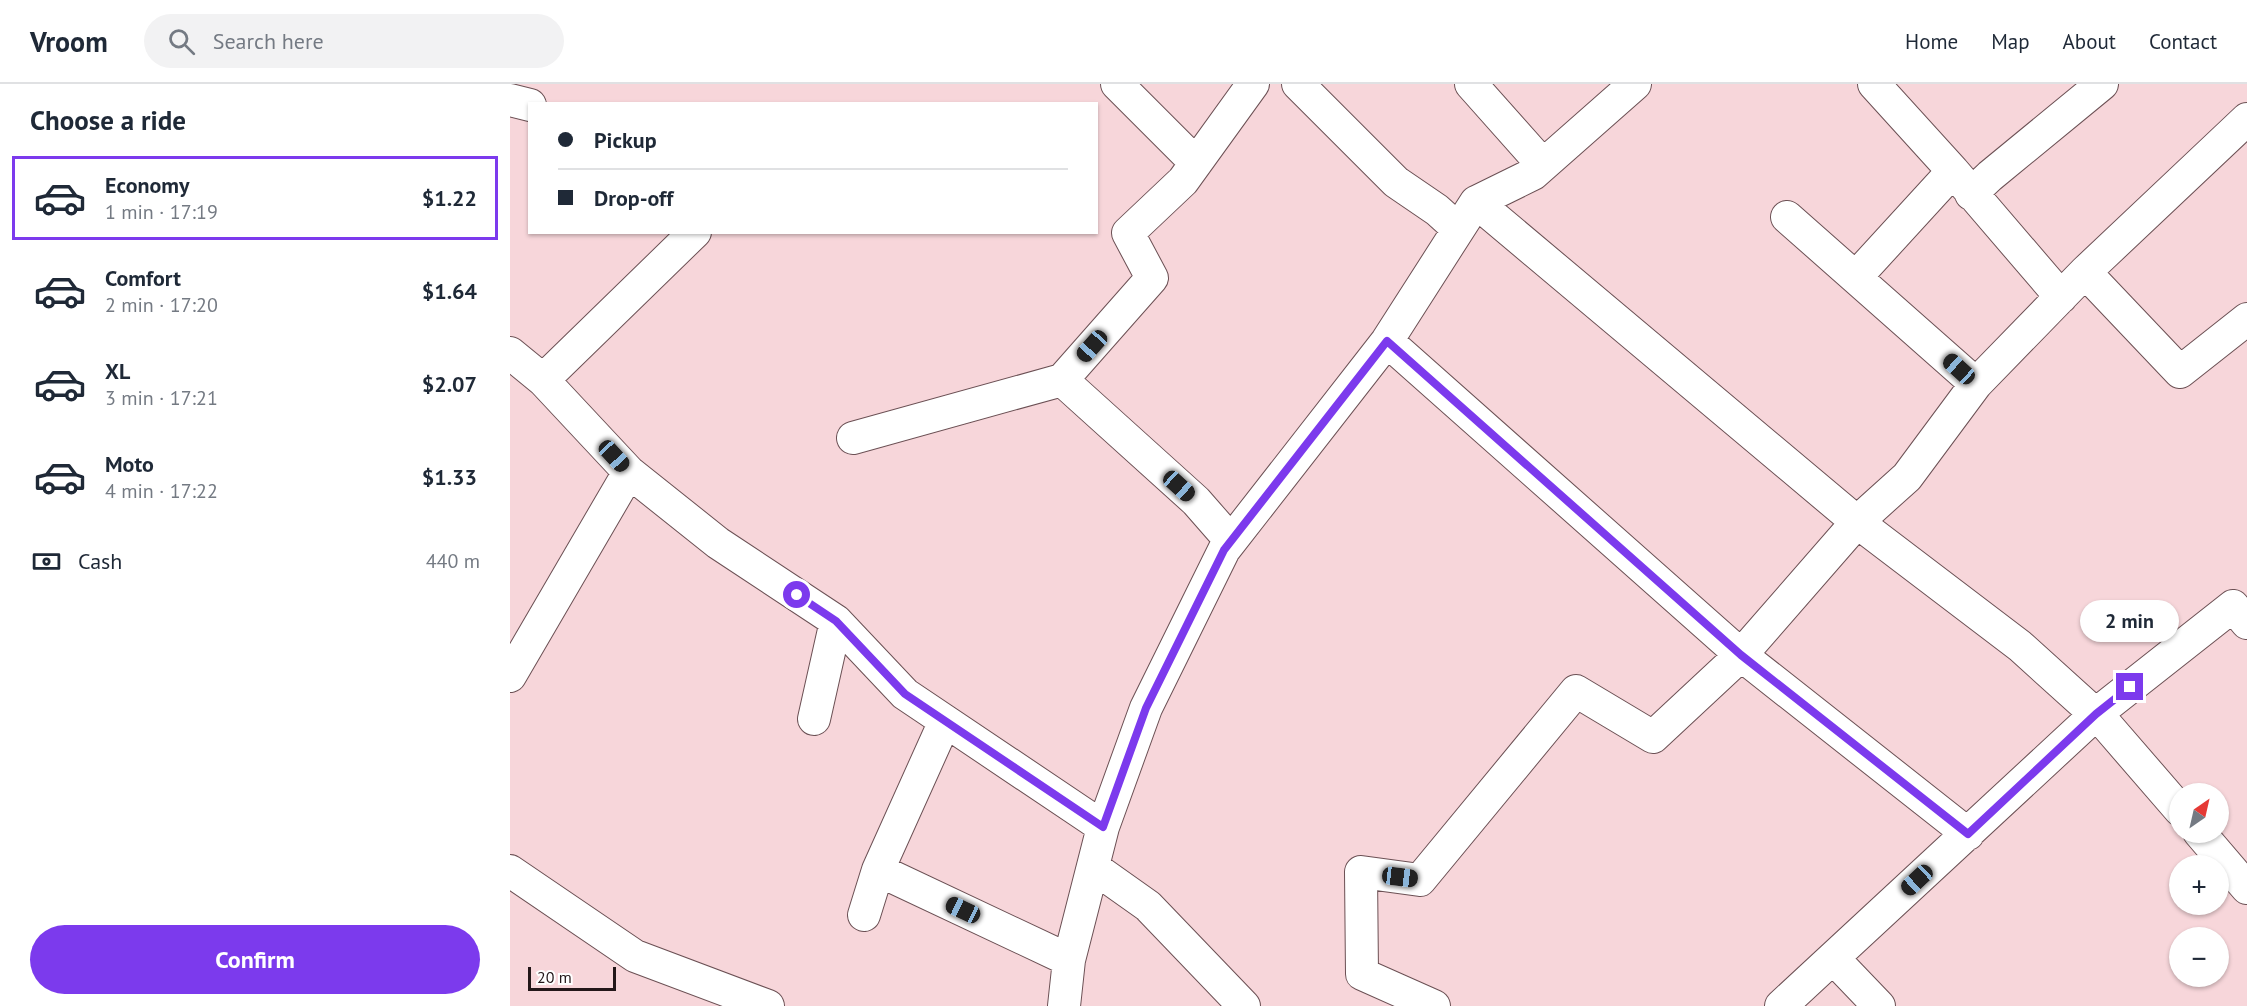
<!DOCTYPE html>
<html lang="en">
<head>
<meta charset="utf-8">
<style>
	:root { --surface:#fff; --page:#f2f2f3; --text:#1f2937; --muted:#747a83; --line:#e0e1e3; --accent:#7c3aed }
	body { margin:0; font-family:"PT Sans",sans-serif; background:var(--page); color:var(--text); height:100vh; display:flex; flex-direction:column; font-size:22px; white-space:nowrap }
	* { box-sizing:border-box; margin:0 }
	p { font-size:20px; color:var(--muted) }
	.icon { flex:none; width:33px; height:33px; fill:none; stroke:currentColor; stroke-width:2; stroke-linecap:round; stroke-linejoin:round }
	.map { position:relative; flex:1; overflow:hidden }
	.sheet { display:flex; flex-direction:column; background:var(--surface); width:510px }
	.sheet>* { flex:none }
	.hud { position:absolute; left:18px; top:18px; width:570px; height:132px; border-radius:0px; box-shadow:0 2px 4px #0004; display:grid; align-content:center; height:132px; padding:0 30px; background:var(--surface) }
	.needle { width:39px; rotate:34deg }
	.buttons { position:absolute; left:1659px; top:699px; display:grid; gap:12px }
	.buttons a { display:grid; place-items:center; width:60px; height:60px; border-radius:50%; background:var(--surface); box-shadow:0 2px 4px #0004; font-size:30px }
	.scale { position:absolute; left:18px; bottom:15px; width:88px; box-sizing:border-box; padding-left:6px; border:3px solid #231719; border-top:0; font-size:16px; line-height:21px; white-space:nowrap; color:#231719; -webkit-text-stroke:4px #fff; paint-order:stroke }
	.end { position:absolute; width:27px; height:27px; margin:-14px; border:8px solid #7c3aed; background:#fff; box-shadow:0 0 0 3px #fff }
	.from { border-radius:50% }
	.bubble { position:absolute; height:42px; border-radius:21px; background:var(--surface); box-shadow:0 2px 4px #0004; font-size:20px; font-weight:800; line-height:42px; text-align:center }
	.car { position:absolute; width:18px; height:36px; margin:-18px -9px; border-radius:8px; box-shadow:0 0 4px 2px #0007; background:linear-gradient(#222 24%,#8ab4d8 0 40%,#222 0 76%,#8ab4d8 0 86%,#222 0) }
	.hud b { display:flex; align-items:center; gap:21px; height:57px; font-size:22px }
	.hud b+b { border-top:2px solid var(--line) }
	.hud i { width:15px; height:15px; background:var(--text) }
	ul { padding:0; list-style:none }
	li { display:flex; align-items:center; gap:18px; height:84px; margin:0 12px 9px; padding:0 18px; border:3px solid transparent; border-radius:0px }
	li div { flex:1 }
	li b { display:block; font-size:22px }
	li em { font-style:normal; font-weight:800 }
	li.active { border-color:var(--accent) }
	li>.icon { width:54px; height:54px; stroke-width:1.5 }
	h2 { padding:0 30px; font-size:27px; line-height:72px }
	.pay { display:flex; align-items:center; gap:15px; height:66px; padding:0 30px; font-size:22px }
	.pay p { margin-inline-start:auto }
	.action { display:flex; gap:12px; margin-top:auto; padding:12px 30px }
	.action a { flex:1; height:69px; border-radius:36px; background:var(--accent); color:#fff; font-size:24px; font-weight:800; line-height:69px; text-align:center }
	header { display:flex; align-items:center; gap:36px; box-sizing:border-box; height:84px; padding:0 30px; background:var(--surface); border-bottom:2px solid var(--line) }
	header strong { font-size:28px }
	nav { display:flex; gap:33px; margin-inline-start:auto; font-size:21px }
	.search { width:420px; height:54px; background:var(--page); display:flex; align-items:center; gap:15px; box-sizing:border-box; padding:0 21px; border-radius:33px; color:var(--muted); font-size:22px }
	main { display:flex; flex:1; min-height:0 }
	.map>svg:first-child { display:block }
</style>
</head>
<body>
<header>
<strong>Vroom</strong>
<div class="search"><svg class="icon" aria-label="search" viewBox="0 0 24 24"><circle cx="10" cy="10" r="6"/><path d="M15 15l6 6"/></svg>Search here</div>
<nav><a>Home</a><a>Map</a><a>About</a><a>Contact</a></nav>
</header>
<main>
<section class="sheet">
<h2>Choose a ride</h2>
<ul>
<li class="active"><svg class="icon" aria-label="car" viewBox="0 0 24 24"><path d="M5 17H2v-5l4-1 3-4h7l3 4 3 1v5h-3M9 17h6M6 11h13"/><circle cx="7" cy="17" r="2"/><circle cx="17" cy="17" r="2"/></svg><div><b>Economy</b><p>1 min · 17:19</p></div><em>$1.22</em></li>
<li><svg class="icon" aria-label="car" viewBox="0 0 24 24"><path d="M5 17H2v-5l4-1 3-4h7l3 4 3 1v5h-3M9 17h6M6 11h13"/><circle cx="7" cy="17" r="2"/><circle cx="17" cy="17" r="2"/></svg><div><b>Comfort</b><p>2 min · 17:20</p></div><em>$1.64</em></li>
<li><svg class="icon" aria-label="car" viewBox="0 0 24 24"><path d="M5 17H2v-5l4-1 3-4h7l3 4 3 1v5h-3M9 17h6M6 11h13"/><circle cx="7" cy="17" r="2"/><circle cx="17" cy="17" r="2"/></svg><div><b>XL</b><p>3 min · 17:21</p></div><em>$2.07</em></li>
<li><svg class="icon" aria-label="car" viewBox="0 0 24 24"><path d="M5 17H2v-5l4-1 3-4h7l3 4 3 1v5h-3M9 17h6M6 11h13"/><circle cx="7" cy="17" r="2"/><circle cx="17" cy="17" r="2"/></svg><div><b>Moto</b><p>4 min · 17:22</p></div><em>$1.33</em></li>
</ul>
<div class="pay"><svg class="icon" aria-label="cash" viewBox="0 0 24 24"><path d="M3 7h18v10H3z"/><circle cx="12" cy="12" r="2"/></svg>Cash<p>440 m</p></div>
<div class="action"><a>Confirm</a></div>
</section>
<div class="map">
<svg width="1737" height="922" viewBox="0 0 1737 922">
	<rect width="100%" height="100%" fill="#f7d6da"/>
	<g fill="none" stroke-linecap="round" stroke-linejoin="round">
		<defs>
			<path id="minor" d="M607,0L686,79
				M788,0L886,98L927,126L948,145
				M961,0L1033,81
				M1364,0L1443,87L1551,213
				M0,16L20,21
				M1461,110L1480,92L1592,0
				M966,118L1347,438L1510,562L1593,637L1670,726
				M1277,133L1466,300
				M1575,188L1670,288L1737,235
				M1346,193L1443,87
				M877,257L1231,571L1458,750
				M0,269L33,296L119,388L208,459L326,537L395,610L593,743
				M33,296L185,148
				M552,296L686,417L721,457
				M343,354L552,296L642,194L618,149L673,97L743,0
				M0,592L119,388
				M304,635L326,537
				M1689,748L1737,804
				M583,783L638,822L734,922
				M368,786L559,876
				M0,787L125,872L258,922
				M354,831L368,786L435,637
				M1323,874L1369,922
				M554,922L559,876L593,743L636,624L714,466L877,257L966,118L1023,90L1125,0
				M924,922L852,890L851,788L910,796L1066,607L1143,653L1231,571L1347,438L1397,393L1466,300L1575,188L1737,35
				M1271,922L1586,630L1723,522L1737,539"/>
		</defs>
		<use href="#minor" stroke="#6b5054" stroke-width="34"/>
		<use href="#minor" stroke="#fff" stroke-width="32"/>
	</g>
	<g fill="none" stroke-linecap="round" stroke-linejoin="round">
		<path stroke="#7c3aed" stroke-width="8" d="M287,511L326,537L395,610L593,743L636,624L714,466L877,257L1231,571L1458,750L1586,630L1620,603"/>
	</g>
</svg>
<div class="buttons">
<a><svg class="needle" viewBox="-14 -14 28 28"><path d="M0-13l5 13h-10z" fill="#e53935"/><path d="M0 13l5-13h-10z" fill="#747a83"/></svg></a>
<a>+</a>
<a>−</a>
</div>
<div class="scale">20 m</div>
<i class="end from" style="left:287px;top:511px"></i>
<i class="end" style="left:1620px;top:603px"></i>
<div class="bubble" style="left:1570px;top:516px;width:99px">2 min</div>
<i class="car" style="left:582px;top:262px;rotate:222deg"></i>
<i class="car" style="left:1449px;top:285px;rotate:312deg"></i>
<i class="car" style="left:104px;top:372px;rotate:137deg"></i>
<i class="car" style="left:669px;top:402px;rotate:132deg"></i>
<i class="car" style="left:890px;top:793px;rotate:97deg"></i>
<i class="car" style="left:1407px;top:796px;rotate:227deg"></i>
<i class="car" style="left:453px;top:826px;rotate:295deg"></i>
<div class="hud">
<b><i class="from"></i>Pickup</b>
<b><i></i>Drop-off</b>
</div>
</div>
</main>
</body>
</html>
